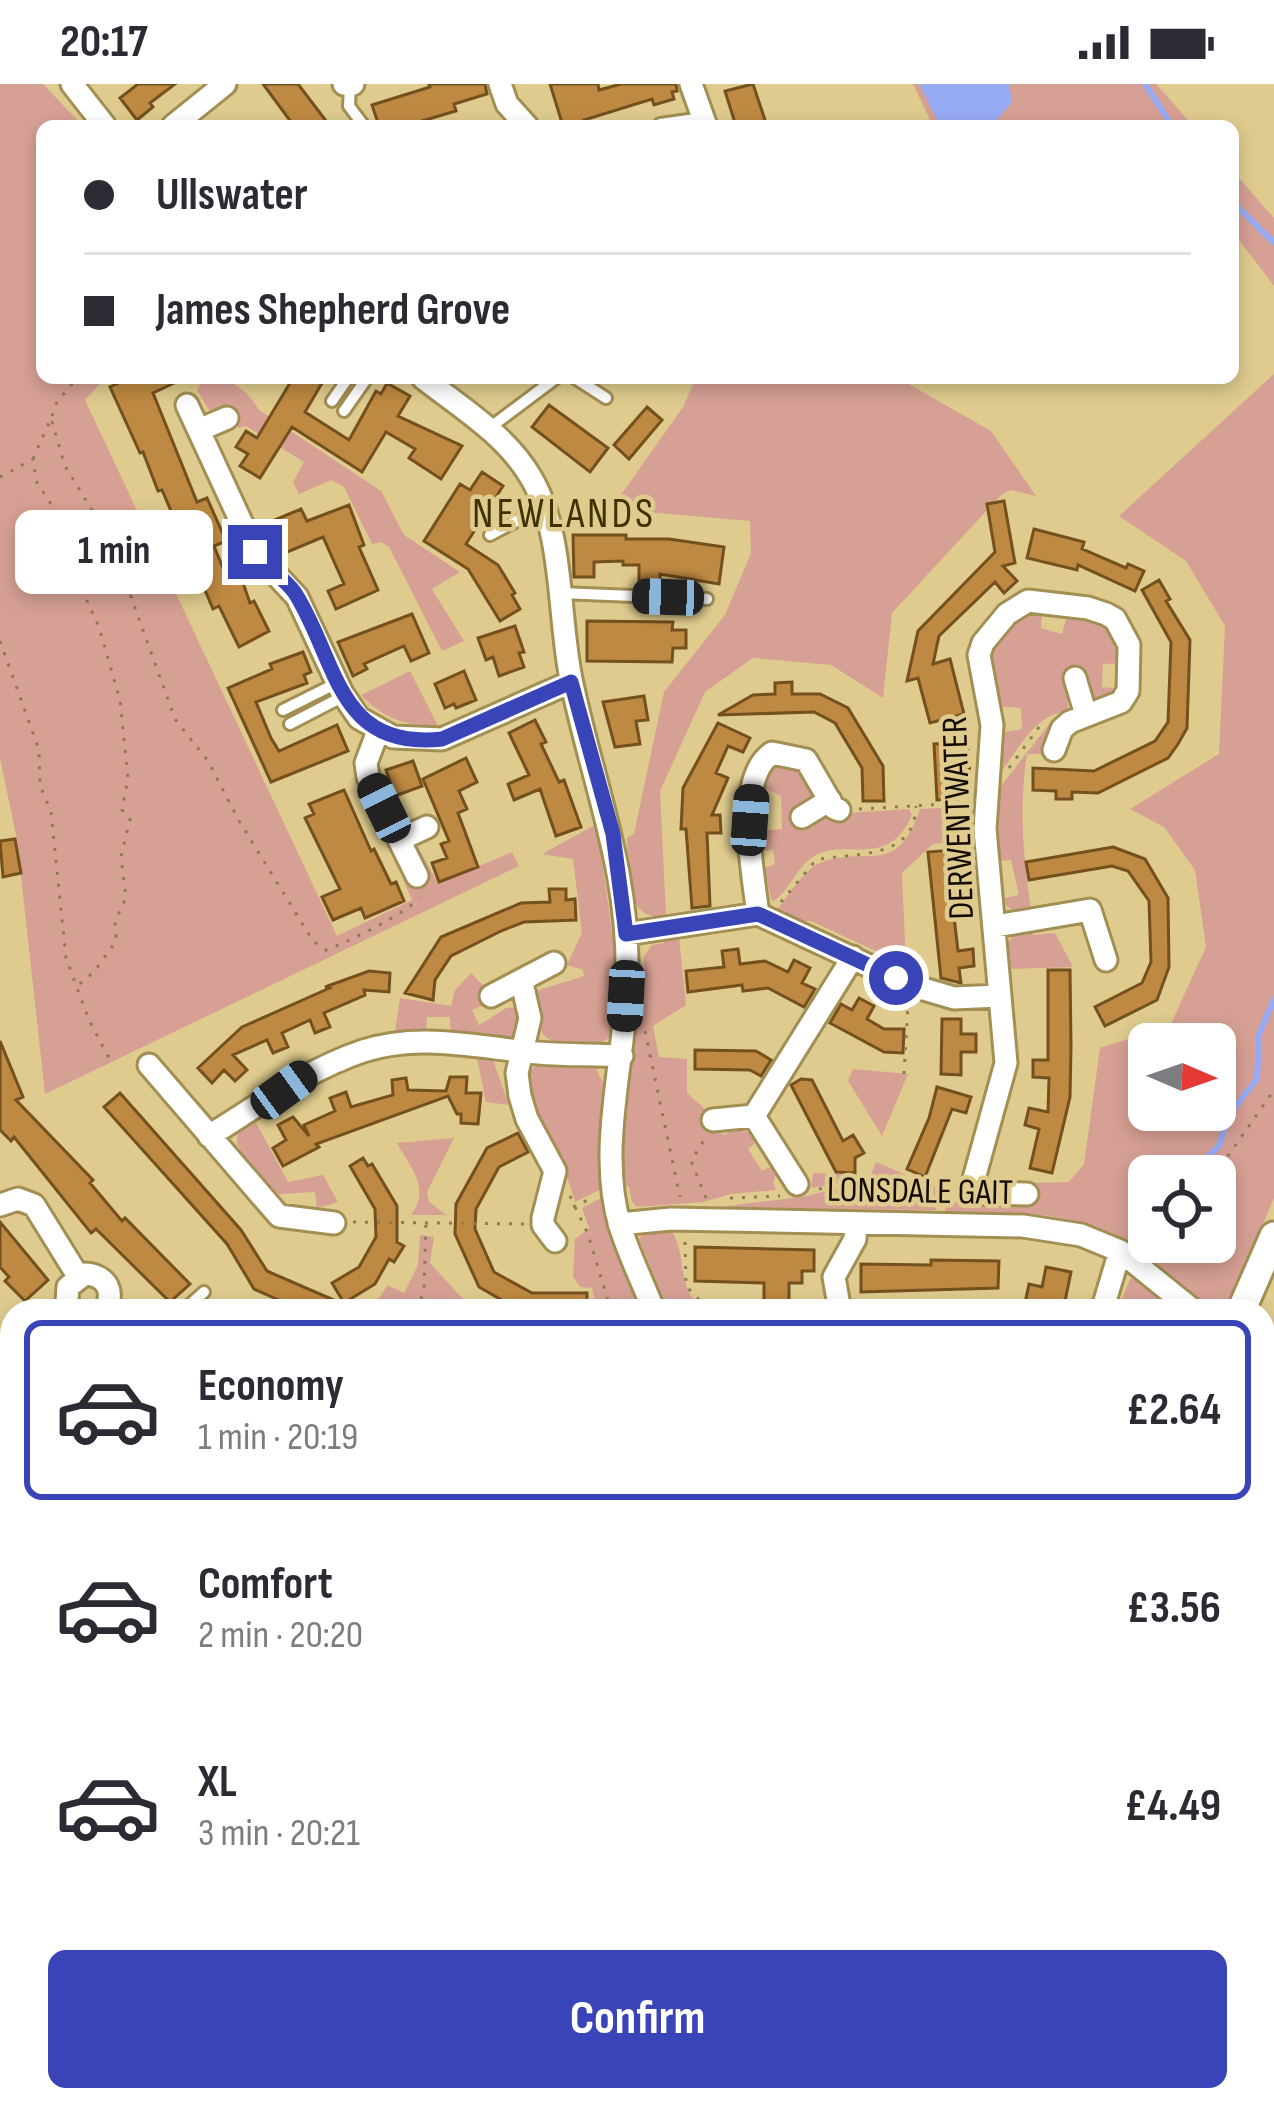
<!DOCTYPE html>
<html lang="en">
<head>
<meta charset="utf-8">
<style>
	:root { --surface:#fff; --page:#f2f2f3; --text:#2b2b33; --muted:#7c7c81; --line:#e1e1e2; --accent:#3844b8 }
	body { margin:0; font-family:"Sofia Sans Condensed",sans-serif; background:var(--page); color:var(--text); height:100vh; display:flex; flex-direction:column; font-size:45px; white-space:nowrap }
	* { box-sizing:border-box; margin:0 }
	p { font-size:39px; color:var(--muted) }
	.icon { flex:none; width:66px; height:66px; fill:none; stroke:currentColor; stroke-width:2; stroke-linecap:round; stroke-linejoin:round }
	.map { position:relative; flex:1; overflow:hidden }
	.panel { position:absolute; left:0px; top:1215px; width:1275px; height:813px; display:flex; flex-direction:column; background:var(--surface); border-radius:36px 36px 0 0; box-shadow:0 6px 18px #0003 }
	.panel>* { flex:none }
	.hud { position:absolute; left:36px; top:36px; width:1203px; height:264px; border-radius:18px; box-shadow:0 6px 18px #0003; display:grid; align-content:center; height:264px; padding:0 48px; background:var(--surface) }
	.needle { width:78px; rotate:92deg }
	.tools { position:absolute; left:1128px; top:939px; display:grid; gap:24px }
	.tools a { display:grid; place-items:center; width:108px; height:108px; border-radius:18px; background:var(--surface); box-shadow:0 6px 18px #0003; font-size:60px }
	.end { position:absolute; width:54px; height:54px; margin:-27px; border:15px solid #3844b8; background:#fff; box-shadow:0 0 0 6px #fff }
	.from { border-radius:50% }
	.bubble { position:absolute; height:84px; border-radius:18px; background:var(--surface); box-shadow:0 6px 18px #0003; font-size:39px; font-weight:700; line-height:84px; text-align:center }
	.car { position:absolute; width:36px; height:72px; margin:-36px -18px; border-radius:15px; box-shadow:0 0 9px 3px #0007; background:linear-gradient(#222 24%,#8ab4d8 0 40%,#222 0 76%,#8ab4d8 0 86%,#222 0) }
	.hud b { display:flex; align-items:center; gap:42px; height:114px; font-size:45px }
	.hud b+b { border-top:3px solid var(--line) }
	.hud i { width:30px; height:30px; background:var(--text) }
	ul { padding:21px 0 0; list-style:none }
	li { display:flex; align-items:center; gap:36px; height:180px; margin:0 24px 18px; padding:0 24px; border:6px solid transparent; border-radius:18px }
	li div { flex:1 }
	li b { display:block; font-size:45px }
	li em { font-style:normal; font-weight:700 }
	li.on { border-color:var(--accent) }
	li>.icon { width:108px; height:108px; stroke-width:1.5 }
	.button { display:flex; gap:24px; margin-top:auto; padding:24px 48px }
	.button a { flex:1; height:138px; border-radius:18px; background:var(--accent); color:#fff; font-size:48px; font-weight:700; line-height:138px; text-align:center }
	.status { display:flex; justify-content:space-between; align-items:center; height:84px; padding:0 60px; background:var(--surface); direction:ltr }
	.status svg { height:33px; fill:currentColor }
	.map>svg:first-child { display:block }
</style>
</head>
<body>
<div class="status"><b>20:17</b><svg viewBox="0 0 49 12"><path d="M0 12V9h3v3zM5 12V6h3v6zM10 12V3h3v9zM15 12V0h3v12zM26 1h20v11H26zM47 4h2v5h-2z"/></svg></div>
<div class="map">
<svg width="1274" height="2026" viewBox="0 0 1274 2026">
	<rect width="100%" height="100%" fill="#dfcb8e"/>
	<path fill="#d7a094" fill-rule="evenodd" d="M0,0H43L83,42H42V294H106L85,316L337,852L412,816L403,795L409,800L422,794L414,767L417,761L438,800L512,768L519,782L45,1010L17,756L0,674Z
		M913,0H1156L1193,42H1093L1088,35L1075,42H933Z
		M1233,87L1274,134V202L1233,148Z
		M1274,290V1114L1226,1227H1206L1192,1214L1181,1227H1117L1130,1195L1146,1187C1128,1174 1111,1157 1091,1146C1050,1122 993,1130 947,1132L943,1118L1031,1119L1032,1099L1069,1098L1084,1080L1100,964L1170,942L1206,863L1195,786L1164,743L1130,725L1219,670L1225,542L1186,477L1119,432ZM1149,960H1215V1026H1149ZM1149,1092H1215V1158H1149Z
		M205,294C231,294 246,304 259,326L381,407L404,451L460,488L432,505L464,557L442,567L389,463L381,458L372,460L344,403L331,396L299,410L293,398L304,378L246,342L239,344L228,324L209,326L197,306Z
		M696,294H898L991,347L1036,412L1011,406L1002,410L892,529L883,614L831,581L753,574L705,608L660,707L666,832C623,839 629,783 627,754L634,750L664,608L725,531L751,469L750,437L611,425L683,323Z
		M1042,524L1041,544L1062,550L1068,528C1097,534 1123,544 1122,579L1103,580L1102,603L1119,605L1112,617L1098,618L1091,613L1087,595L1080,587L1067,595L1068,628C1037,627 1018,666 1000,689L999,659L1004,648L1022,645L1021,624L994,622L986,569L1018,529Z
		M410,587L438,642C405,641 385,636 361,611Z
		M1054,637L1041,670H1027C1019,722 1023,773 1031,825L1011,826L1001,815L1019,811L1011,776L994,778L992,748L997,707L1050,639Z
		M773,679L801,682L815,710L790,729L799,742L821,731L837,735L848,729L909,725L912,731C887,789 842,750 810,775C794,787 790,807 772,818L764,784L775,780L773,766L757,767L755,756L760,747L782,745L781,712L759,701Z
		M978,722L979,778L965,779L963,769L949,758L933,760L902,789L906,881L811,837H797L775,828C788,813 803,786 820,779C869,760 896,795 920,725Z
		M597,740L616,877L612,951C602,960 597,960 584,961C543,963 533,949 536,907L584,892L583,886L567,881L582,849L573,775L542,770Z
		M1032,846L1033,851L1055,849L1073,883L1009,885L1007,859L1015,850Z
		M664,853H679L686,921L653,942L659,973L687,975V1009L706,1026L707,1044L725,1051L735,1043L761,1054L748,1065L762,1087L773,1081L778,1085L773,1098L776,1106L731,1110L703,1118L637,1123L632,1118L629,1103L623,1100L622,1050L636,939L643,921L644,873L652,861L664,859Z
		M471,889L483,901L485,920L472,926L479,941L506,924L517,923V952L512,956L451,949L450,933H427L426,948L402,955L395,948L400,914L451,922L455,906Z
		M476,969L492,973L509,1021L486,1018Z
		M536,979L596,984L607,1008L606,1103L575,1118C565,1077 536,1042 528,1003C526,993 533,985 536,979Z
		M853,985L908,990L882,1052L848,997Z
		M253,1033L288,1098L323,1091L338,1118L317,1124L315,1108L266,1111L237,1060L238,1047Z
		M454,1054L427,1108L429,1118L446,1131H411C431,1104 411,1085 397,1059Z
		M876,1078L906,1091L902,1097L919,1105L944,1101L938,1111L893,1112L854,1097L811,1104L813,1089L871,1091Z
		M849,1101L886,1118H933L937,1126L712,1124L807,1112Z
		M603,1113L643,1227H597L592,1204L580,1203L573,1193L575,1155L589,1144L582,1124Z
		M671,1146C689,1173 673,1197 703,1227H673L661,1211L639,1155L645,1148Z
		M420,1151L434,1153L430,1179L462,1214L482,1227H370L388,1201L404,1209L418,1181Z
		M1263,1310L1274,1323V1403L1263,1413Z
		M12,1319V1392L0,1421V1320Z
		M1263,1834L1274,1845V2026H1180L1178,2016H1263Z
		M360,2016H449L446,2026H350Z
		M906,2016H1041L1042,2026H906Z"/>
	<path fill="#97abf4" d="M919,0H1009L1012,18L996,37L945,42L938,38Z"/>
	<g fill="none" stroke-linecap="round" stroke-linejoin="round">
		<path stroke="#97abf4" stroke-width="6" d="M1145,0L1172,42
			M1233,118L1274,159
			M1186,1092L1219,1062L1228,1032L1257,995L1259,950L1274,915"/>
	</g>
	<path fill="#be8942" stroke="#74501d" stroke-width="3" d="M138,0H175L150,19L153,23L137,36L120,14Z
		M263,0H298L330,42H294Z
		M429,0H485L487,10L454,20L456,27L405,42H379L372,21L430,3Z
		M550,0H598L599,6L621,0H676L677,7L672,8L674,15L654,21L652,15L584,36L586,42H563Z
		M753,0L767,42H736L725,7Z
		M129,294H185L153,309L197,418L207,414L226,457L214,462L225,489L231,487L235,499L242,496L250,519L254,517L269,547L239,563L219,522L213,525L162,406L158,407L143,368L140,369L110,303Z
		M293,294H325L305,328L349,356L376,307L381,310L387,299L410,312L398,332L462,362L441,395L409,374L415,365L386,348L362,388L292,343L260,394L240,382L248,370L236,363L246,347L257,354Z
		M549,321L608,364L590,388L532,343Z
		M647,323L662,336L629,375L614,361Z
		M482,388L503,402L466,460L498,481L515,509L512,511L520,525L500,537L468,485L424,457L460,400L470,406Z
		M1004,417L1015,479L1003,482L1017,497L1004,509L995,498L939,552L933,580L950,575L964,630L930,639L918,594L907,597L918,547L995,468L987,420Z
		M349,421L364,461L359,463L378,506L336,525L328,507L344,500L323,453L280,471L267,439L301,425L307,437Z
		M1034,445L1084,458L1082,465L1126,484L1128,480L1144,487L1135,507L1078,481L1077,486L1027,474Z
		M573,451H626V455H669L724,463L719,500L660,490V497H639V481H623V477L594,478V493H574Z
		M1159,496L1170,515L1166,517L1190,556L1187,644L1178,660L1168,674L1098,709L1072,708V715H1056V707L1033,706V684L1094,687L1155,657L1168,638L1171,558L1142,506Z
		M412,530L429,569L411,577L404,562L364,580L367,585L353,592L338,558Z
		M587,537L673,538L672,546H686V564H673L672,578L587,577Z
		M515,542L524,568L519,569L524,583L499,592L493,573L486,576L478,554Z
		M303,568L311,588L304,591L307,599L256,618L271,654L279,667L337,641L348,667L271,698L228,604L272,585L270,580Z
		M464,587L476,616L456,624L454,620L445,624L435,600Z
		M792,598V610H820L848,624L883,682L884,717H863L862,684L835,639L814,628L718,631L753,611L775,610V599Z
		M644,612L648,636L636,637L640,660L615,663L603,618Z
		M535,636L546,658L541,660L559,698L564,696L581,743L556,752L540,705L514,716L508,700L529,691L509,649Z
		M718,639L750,654L743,668L728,662L716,689L728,694L712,731H720L721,749H707L710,822L692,824L686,745H681L683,704Z
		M968,658L970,695L955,696L957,715L937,716L934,660Z
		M466,674L477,698L459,707L467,725L458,729L478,783L439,798L432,779L447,774L441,760L449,757L423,695Z
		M413,677L422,702L395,712L386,686Z
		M344,706L371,767L374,765L391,800L396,798L404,817L365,834L361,824L333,836L322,813L340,805L305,734L314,730L309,720Z
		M15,755L21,789L3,793L0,757Z
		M1113,763L1145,775L1168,814L1169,883L1157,916L1105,942L1095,923L1142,899L1151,878L1149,817L1128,787L1112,782L1029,796L1026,778Z
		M951,766L953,790L963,789L965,806L951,807L958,867L973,865L974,882L959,884L961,899L941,894L928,768Z
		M549,805H566V816L575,815L576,836L524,838L501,847L451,872L435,896L433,916L405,909L441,853L521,819L550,818Z
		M738,865L740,880L765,877L788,888L794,876L810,884L802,899L815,905L804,923L768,904L743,907L742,901L688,908L686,887L724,883L722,867Z
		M1048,886H1070L1071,963L1070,1013L1052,1089L1030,1084L1039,1045L1025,1041L1029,1024L1048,1028L1049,994L1033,993V976H1048Z
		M369,887L390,889L389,908L364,906L365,911L324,929L330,943L315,949L310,936L282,949L288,963L273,969L267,956L233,971L247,986L235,997L224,986L212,999L198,984L242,943L332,903H325Z
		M859,914L874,922L867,935L884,945H904L903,969L884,968L830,939L841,920L852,926Z
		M942,935H961V950H976V968H961V991L941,990Z
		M0,957L23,1013L16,1016L93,1096L90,1099L122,1137L125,1134L190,1200L170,1218L96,1145L91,1149L14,1053L11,1057L0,1046Z
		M695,966L756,967L771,976L761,992L750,986L695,985Z
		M450,993H467L466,1009H481L478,1040L461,1039V1030H457L448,1012L316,1060L319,1063L283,1082L273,1064L286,1056L278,1041L293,1033L309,1052L304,1041L335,1027L330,1014L346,1008L351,1023L393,1011L392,996L406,994L408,1006L446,1007Z
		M801,995L812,996L843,1057L853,1051L864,1069L855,1074V1089L836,1088L791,1001Z
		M937,1003L971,1013L966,1029L952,1025L925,1093L907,1085L929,1034Z
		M120,1009L241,1146L267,1187L359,1227H304L254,1205L227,1160L104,1023Z
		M518,1049L528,1068L499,1083L476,1125L475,1145L494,1188L532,1209H587V1227H521L479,1203L455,1150L456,1120L487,1064Z
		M363,1074L368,1082L372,1080L397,1122V1158L404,1162L394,1178L389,1175L375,1200L344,1219L332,1199L359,1183L376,1153L375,1125L350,1082Z
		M0,1138L48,1196L25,1217L5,1197L9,1193L0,1183Z
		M695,1163L814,1166V1187H802V1199H789V1226H764V1199L695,1197Z
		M931,1176L999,1177L998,1204L861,1208V1180L931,1181Z
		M1046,1183L1071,1188L1063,1227L1024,1224L1029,1200L1042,1203Z"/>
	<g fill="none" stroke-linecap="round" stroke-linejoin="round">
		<defs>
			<path id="service" d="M350,2L349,22L364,42
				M660,40L703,34
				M575,294L606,314
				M332,317L348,294
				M344,327L367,294
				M488,345L556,294
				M490,451L545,422
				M560,509L707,515
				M283,626L337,599
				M290,640L344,612
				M183,1227L204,1208"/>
			<path id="minor" d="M72,0L105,42
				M344,0H353
				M500,0L507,20L527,42
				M691,0L706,42
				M173,42L225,0
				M423,294C460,323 506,351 530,392C564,447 558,532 571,595C593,702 630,785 627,898C625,977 597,1065 620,1142C629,1171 643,1199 654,1227
				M187,321L255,468L297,513L342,609L359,634L393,653L442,655L571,598
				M199,346L227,334
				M1075,594L1086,631
				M378,647L366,679L368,693L417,792
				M802,733L830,716
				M399,756L427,743
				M758,830C753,790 734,695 772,669L806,676L834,724L839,726
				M996,842L1090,826L1106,876
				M626,850L758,830L910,901L954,914L999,912
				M522,899L530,934L517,989L520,1012L527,1035L555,1087L543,1134V1141L555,1157
				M491,912L554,879
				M149,981L279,1132L334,1139
				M713,1036L754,1032
				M209,1052C259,1021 307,986 363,967C415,950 467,961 520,967C553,972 588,970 622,972
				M797,1100L754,1032L853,873
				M1027,1110L970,1109L1006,979L985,745L992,641L979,571L983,559L1007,530L1028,517L1088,524L1106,530L1115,535L1129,561L1128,607L1121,618L1070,638L1062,645L1054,666
				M0,1121L18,1115L34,1121L78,1192
				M619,1140L671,1135L1023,1142L1081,1151L1120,1167L1194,1227
				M73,1227L67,1217L68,1203L85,1190C107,1191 116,1209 104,1227
				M840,1227L834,1193L855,1155L856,1139
				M1102,1227L1120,1167
				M0,1880L12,1881
				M0,1953L12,1951
				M132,2016L134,2026
				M650,2016V2026"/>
			<path id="tertiary" d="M1241,1227L1274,1152
				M1051,2016V2026
				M466,2026L470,2016
				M1139,2026L1143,2016"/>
		</defs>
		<use href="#service" stroke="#a28f54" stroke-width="16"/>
		<use href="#minor" stroke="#a28f54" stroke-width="27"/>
		<use href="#tertiary" stroke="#a28f54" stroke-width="33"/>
		<path stroke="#8b7c53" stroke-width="3" stroke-dasharray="3 9" stroke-linecap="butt" d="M52,332L57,318L77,294
			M33,375L51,334L65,382L100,439L120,482L175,635L208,677L238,735L313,857L326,866C346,859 407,829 419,814
			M0,393L33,375L36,397L62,437L61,460L99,543L120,616L128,694L122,726L130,735L121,773L126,813L115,838L116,857L94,888L77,902
			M0,557L39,666L40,701L51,728L66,874L89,936L111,978
			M1009,684L1039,643
			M859,725L963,719
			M781,818L816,776C853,768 915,777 916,722
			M645,947L680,1113
			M904,990L908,920
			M1214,1092L1274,1006
			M819,1105L851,1099L887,1116L939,1114L948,1109
			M570,1112L588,1150L611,1227
			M706,1114L691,1077L706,1053
			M730,1114L780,1112
			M573,1123L592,1114
			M353,1138L524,1140
			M685,1158L686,1202L710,1227
			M1158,1171L1168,1158
			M418,1227L424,1204L426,1138
			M1263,1300L1274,1314
			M0,1424L12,1397
			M0,1590L12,1539
			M0,1659L12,1631
			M0,1731L12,1736
			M0,1789L12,1790
			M822,2016L828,2026
			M316,2026L319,2016
			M342,2026L352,2016
			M577,2026L580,2016
			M725,2026L726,2016"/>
		<use href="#service" stroke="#fff" stroke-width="10"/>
		<use href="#minor" stroke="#fff" stroke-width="21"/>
		<use href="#tertiary" stroke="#fff" stroke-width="27"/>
	</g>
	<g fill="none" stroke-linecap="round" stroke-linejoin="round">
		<path stroke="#3844b8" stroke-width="15" d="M255,468C266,485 284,493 295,509C338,577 336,666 442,655L571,598L613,750L626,850L758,830L896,894"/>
	</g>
	<g text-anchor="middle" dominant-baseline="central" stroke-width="9" stroke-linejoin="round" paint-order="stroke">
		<g font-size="36" fill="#130c00" stroke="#dfcb8e">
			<text transform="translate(959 734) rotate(-92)">DERWENTWATER</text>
			<text transform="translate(920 1108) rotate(1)">LONSDALE GAIT</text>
		</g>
		<g font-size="42" letter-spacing="3" fill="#3f3100" stroke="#dfcb8e">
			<text x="564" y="430">NEWLANDS</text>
		</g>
	</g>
</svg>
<div class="tools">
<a><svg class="needle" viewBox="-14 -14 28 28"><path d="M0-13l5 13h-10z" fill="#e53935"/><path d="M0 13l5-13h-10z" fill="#7c7c81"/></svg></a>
<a><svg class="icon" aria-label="locate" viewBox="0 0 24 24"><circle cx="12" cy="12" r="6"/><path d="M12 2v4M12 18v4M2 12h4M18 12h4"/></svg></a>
</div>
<i class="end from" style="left:896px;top:894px"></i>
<i class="end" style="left:255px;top:468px"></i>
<div class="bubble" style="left:15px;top:426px;width:198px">1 min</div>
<i class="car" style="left:668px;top:513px;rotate:272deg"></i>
<i class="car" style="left:384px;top:724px;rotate:334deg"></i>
<i class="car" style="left:750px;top:736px;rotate:4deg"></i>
<i class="car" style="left:626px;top:912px;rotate:183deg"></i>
<i class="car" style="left:284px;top:1006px;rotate:54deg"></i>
<div class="hud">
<b><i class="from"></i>Ullswater</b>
<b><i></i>James Shepherd Grove</b>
</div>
<section class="panel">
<ul>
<li class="on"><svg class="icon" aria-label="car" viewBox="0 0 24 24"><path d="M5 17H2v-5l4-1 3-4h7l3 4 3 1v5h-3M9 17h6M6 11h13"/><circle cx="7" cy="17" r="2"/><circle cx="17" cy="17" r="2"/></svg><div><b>Economy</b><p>1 min · 20:19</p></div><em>£2.64</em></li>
<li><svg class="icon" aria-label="car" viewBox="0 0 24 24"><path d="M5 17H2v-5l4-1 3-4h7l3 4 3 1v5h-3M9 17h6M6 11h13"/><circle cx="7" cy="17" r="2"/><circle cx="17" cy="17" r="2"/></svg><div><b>Comfort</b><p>2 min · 20:20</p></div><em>£3.56</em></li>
<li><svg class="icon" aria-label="car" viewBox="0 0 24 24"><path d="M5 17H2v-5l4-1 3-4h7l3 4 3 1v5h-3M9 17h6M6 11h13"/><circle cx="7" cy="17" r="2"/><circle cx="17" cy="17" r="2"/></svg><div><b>XL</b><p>3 min · 20:21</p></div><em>£4.49</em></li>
</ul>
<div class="button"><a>Confirm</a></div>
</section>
</div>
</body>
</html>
